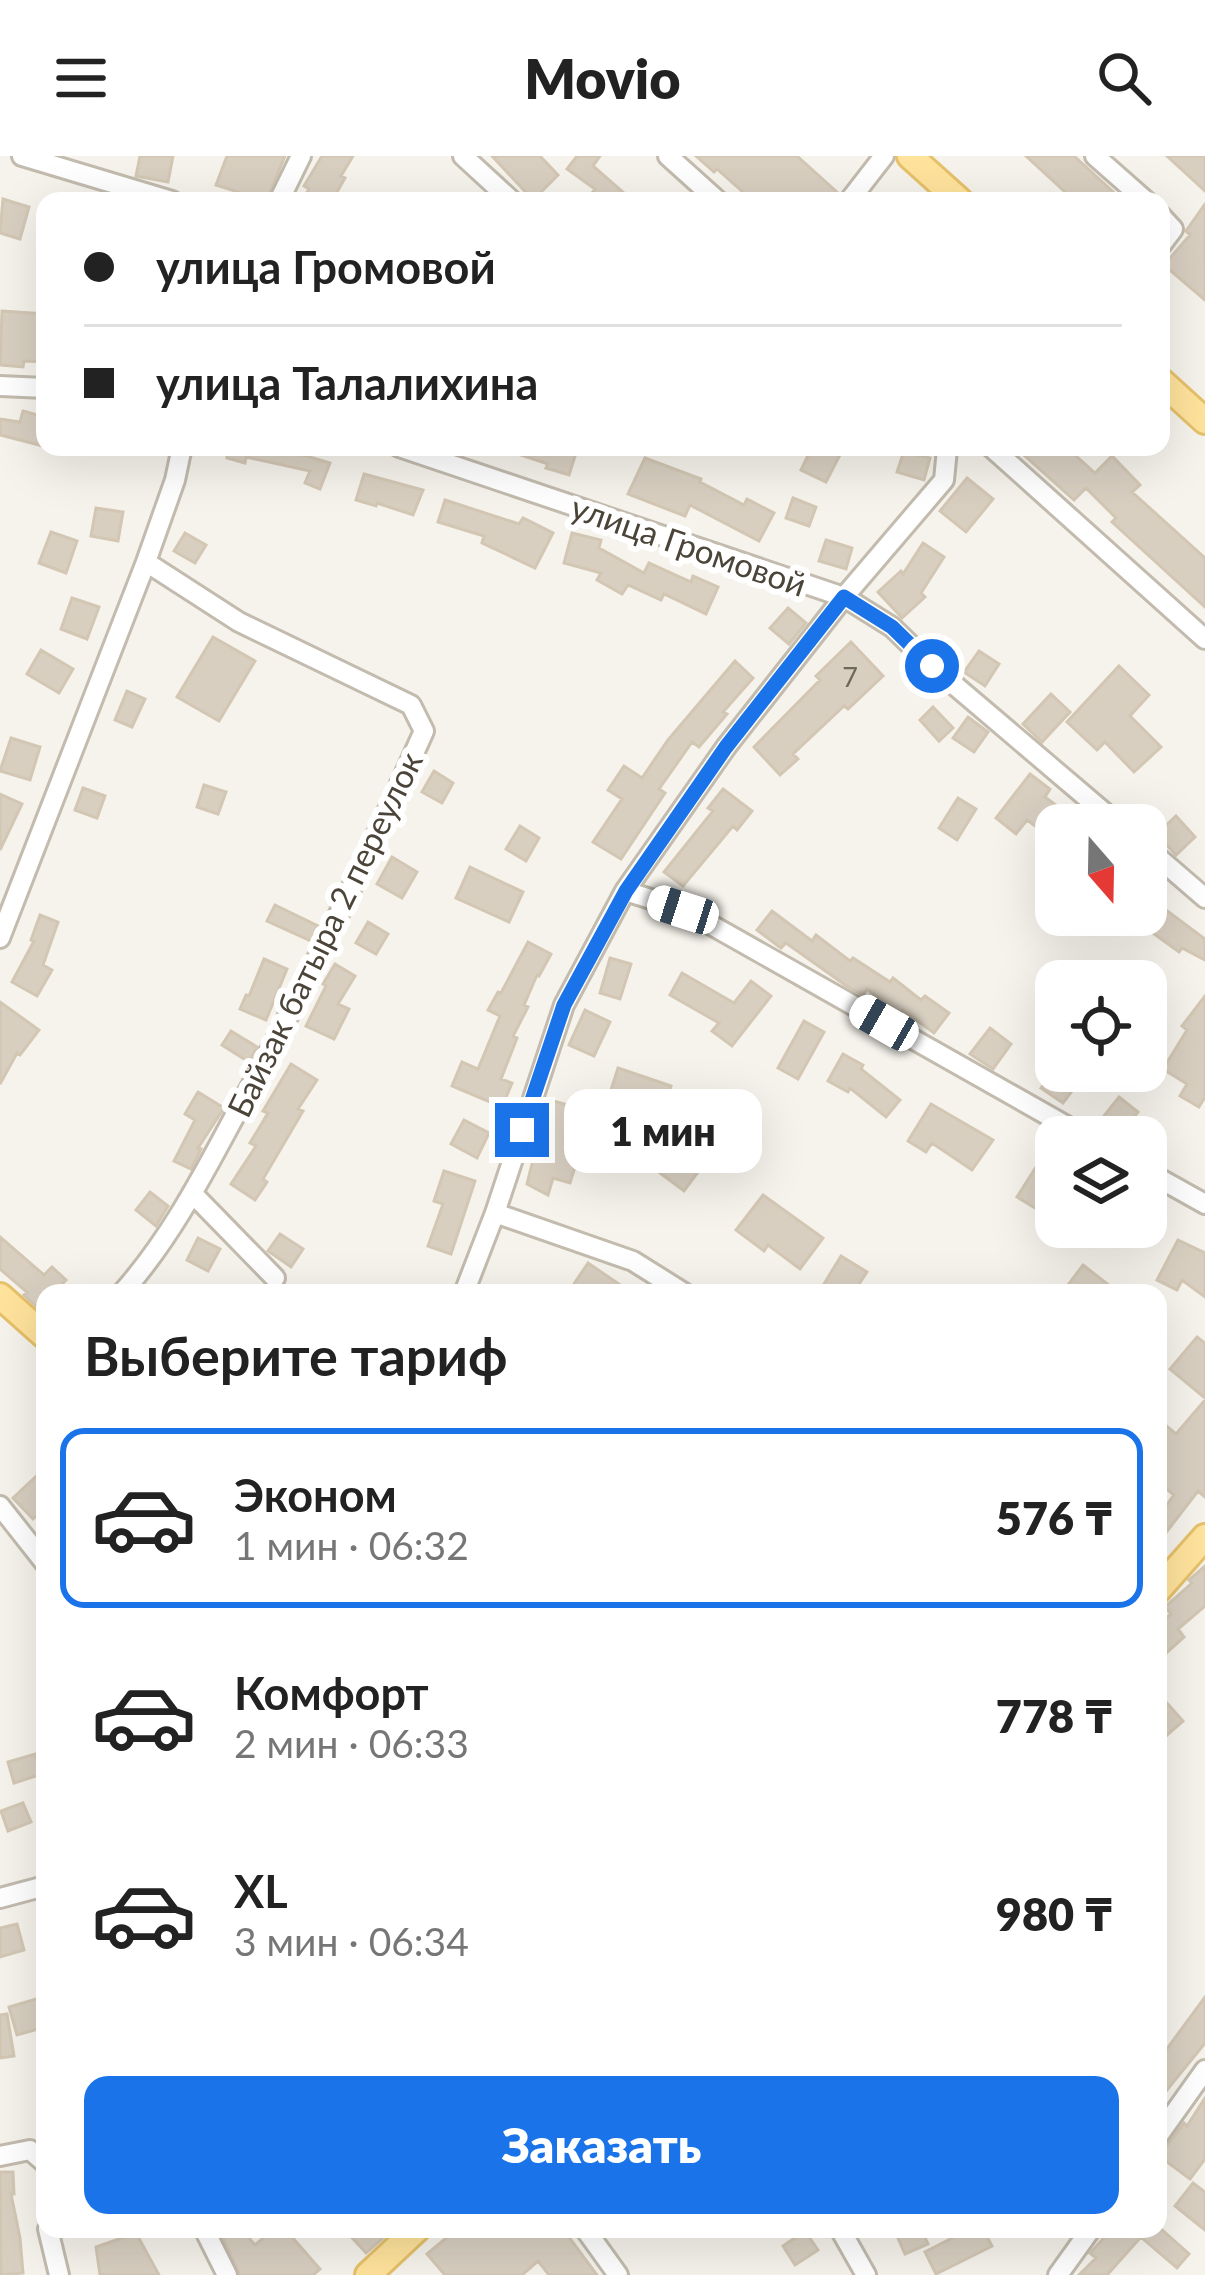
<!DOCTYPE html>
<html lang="ru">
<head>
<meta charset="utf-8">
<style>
	:root { --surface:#fff; --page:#f2f2f2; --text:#222; --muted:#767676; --line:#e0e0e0; --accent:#1a73e8 }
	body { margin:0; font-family:Lato,sans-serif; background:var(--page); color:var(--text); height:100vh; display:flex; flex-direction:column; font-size:45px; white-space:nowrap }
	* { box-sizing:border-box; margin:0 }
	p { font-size:39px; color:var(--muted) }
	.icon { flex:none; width:66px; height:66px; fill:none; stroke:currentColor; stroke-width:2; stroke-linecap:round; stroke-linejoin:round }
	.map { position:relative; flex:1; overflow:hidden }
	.panel { position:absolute; left:36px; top:1128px; width:1131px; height:954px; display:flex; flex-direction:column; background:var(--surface); border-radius:24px; box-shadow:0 12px 48px #0002 }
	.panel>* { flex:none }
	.guide { position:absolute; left:36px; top:36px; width:1134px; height:264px; border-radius:24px; box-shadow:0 12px 48px #0002; display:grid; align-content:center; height:264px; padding:0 48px; background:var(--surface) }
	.needle { width:78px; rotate:160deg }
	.buttons { position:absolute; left:1035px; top:648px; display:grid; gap:24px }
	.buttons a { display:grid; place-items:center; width:132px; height:132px; border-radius:24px; background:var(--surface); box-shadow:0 12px 48px #0002; font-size:60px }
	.end { position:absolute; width:54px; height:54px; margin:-27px; border:15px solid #1a73e8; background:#fff; box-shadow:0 0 0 6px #fff }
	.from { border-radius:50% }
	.bubble { position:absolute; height:84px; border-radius:24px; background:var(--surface); box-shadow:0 12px 48px #0002; font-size:39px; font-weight:800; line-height:84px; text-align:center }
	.car { position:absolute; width:36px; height:72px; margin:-36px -18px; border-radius:15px; box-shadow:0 0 9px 3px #0007; background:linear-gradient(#fff 24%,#345 0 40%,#fff 0 76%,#345 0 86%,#fff 0) }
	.guide b { display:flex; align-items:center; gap:42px; height:114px; font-size:45px }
	.guide b+b { border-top:3px solid var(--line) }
	.guide i { width:30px; height:30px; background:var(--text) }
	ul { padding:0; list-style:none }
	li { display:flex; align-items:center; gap:36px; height:180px; margin:0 24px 18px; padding:0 24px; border:6px solid transparent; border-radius:24px }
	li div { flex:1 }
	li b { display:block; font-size:45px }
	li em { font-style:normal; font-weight:800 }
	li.current { border-color:var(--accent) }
	li>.icon { width:108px; height:108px; stroke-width:1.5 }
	h2 { padding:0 48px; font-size:54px; line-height:144px }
	.button { display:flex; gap:24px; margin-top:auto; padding:24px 48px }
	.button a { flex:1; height:138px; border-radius:24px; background:var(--accent); color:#fff; font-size:48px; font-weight:800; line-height:138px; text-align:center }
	header { display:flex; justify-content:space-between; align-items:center; height:156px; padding:0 48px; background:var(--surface); font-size:54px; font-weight:800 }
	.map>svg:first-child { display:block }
</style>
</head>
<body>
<header><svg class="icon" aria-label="menu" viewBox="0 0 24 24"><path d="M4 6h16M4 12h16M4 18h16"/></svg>Movio<svg class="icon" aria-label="search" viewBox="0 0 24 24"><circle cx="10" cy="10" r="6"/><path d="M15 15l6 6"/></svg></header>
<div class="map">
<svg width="1205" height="2119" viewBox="0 0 1205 2119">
	<rect width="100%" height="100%" fill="#f6f3ec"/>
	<path fill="#d8cfc1" stroke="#d3c7b4" stroke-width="3" d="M140,0H173L168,26L136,20Z
		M227,0H285L266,45L216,29Z
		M322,0H353L341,20L345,22L332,45H302L309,33L304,30Z
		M492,0H540L558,19L533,44Z
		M577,0H600L593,10L633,45H600L592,37L595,33L567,13Z
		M696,0H797L838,37L831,45H753L717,13L714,16Z
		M1026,0H1074L1123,45H1075Z
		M1167,0H1205V35Z
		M3,43L29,51L20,83L0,77Z
		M1205,48V144L1164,109L1190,79L1186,75Z
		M2,155L45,158V206L24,205L23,211L0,209Z
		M23,255L45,261L43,290L0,279V263L20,266Z
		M228,291H276L330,307L320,333L305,327L310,315L246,301L245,307L227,302Z
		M503,291H578L569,319L546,312L548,308L503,293Z
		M812,291H844L826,326L801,314Z
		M1015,291H1066L1095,317L1112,300L1140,329L1132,336L1205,402V451L1112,366L1116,362L1086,332L1074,344Z
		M904,295L930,302L924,324L897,316Z
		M645,302L701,323L700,326L744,349L747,343L774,357L759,385L690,349L685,360L628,338Z
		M364,318L423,334L413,359L377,347L376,350L356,344Z
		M967,322L993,343L966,376L940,355Z
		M793,342L816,351L809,370L786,362Z
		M445,344L519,368L523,362L553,377L535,412L482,387L484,380L438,366Z
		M96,352L123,356L118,385L91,380Z
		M51,376L77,385L66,417L39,407Z
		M185,377L206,389L195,407L174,395Z
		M572,377L601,384L599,392L644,417L649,407L691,426L693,420L718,431L706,458L664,438L661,444L628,429L622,438L597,424L601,417L564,407Z
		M826,384L852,392L846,413L819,405Z
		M923,387L944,401L921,437L925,441L902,462L878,436L901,415L903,418Z
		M72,442L99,451L87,483L61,473Z
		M788,452L806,467L789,488L770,472Z
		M213,481L255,505L219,565L177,541Z
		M851,486L883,520L848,553L844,550L793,598L798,603L780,619L754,591L820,524L816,520Z
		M41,494L73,513L59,537L27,518Z
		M979,495L999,508L985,530L964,516Z
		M735,505L753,522L723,556L727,558L699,591L692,586L659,633L665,637L621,703L593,686L622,643L608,634L624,610L642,622L668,584Z
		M1119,510L1149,539L1130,560L1161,591L1134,616L1105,586L1097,594L1067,566Z
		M127,535L145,543L132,571L115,564Z
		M1051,538L1070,556L1042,586L1023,568Z
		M933,551L953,572L939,585L920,564Z
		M968,561L988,576L974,596L953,582Z
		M11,582L40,591L30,624L0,615Z
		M434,615L453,627L442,647L422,636Z
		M1030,618L1050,633L1045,641L1082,669H1056V685L1027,664L1016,678L996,662Z
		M204,629L226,636L218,658L197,651Z
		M83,632L105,640L97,662L75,654Z
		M723,633L752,655L737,674L733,670L683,730L664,716L713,655L708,652Z
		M0,638L22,648L0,694Z
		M958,642L976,653L957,684L939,672Z
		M1176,660L1195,681L1176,699L1157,678Z
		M520,670L539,682L526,705L506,693Z
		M392,701L417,716L402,742L377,728Z
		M470,711L523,736L509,766L456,742Z
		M1146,739L1205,783V804L1182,792L1179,796L1146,772Z
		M275,749L318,770L311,785L267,765Z
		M772,755L812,785L816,779L850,805L853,802L890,826L893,822L921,844L925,840L949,857L934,877L903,854L900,858L867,833L863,839L848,831L786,787L781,792L757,774Z
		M40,759L58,766L43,809L52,814L37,840L12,826L34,785L31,784Z
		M368,766L388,778L376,798L356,787Z
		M528,786L551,798L539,820L537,819L524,849L528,851L513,880L517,882L501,923L512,927L502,951L452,930L462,906L478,913L500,860L488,854L498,836L501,837Z
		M610,802L631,808L620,843L600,837Z
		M264,803L287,813L266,864L240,853L246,839L249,840Z
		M335,808L355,820L338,848L349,853L334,883L306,870L326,830L323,828Z
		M682,817L734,847L751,825L771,840L732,890L712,875L719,867L670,839Z
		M1205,840V941L1199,951L1180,940L1187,928L1163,913L1187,874L1182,870Z
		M0,846L39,874L20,899L17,897L0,928Z
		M585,854L610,866L594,900L569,889Z
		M804,865L824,876L798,923L778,912Z
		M990,872L1011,888L993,913L970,898Z
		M231,875L257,891L249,906L222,889Z
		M843,898L863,909L861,913L900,944L886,961L850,932L848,936L828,925Z
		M291,908L317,924L298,953L303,955L263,1023L267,1026L255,1044L231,1028L256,990L250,987L268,957L263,955Z
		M618,912L671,930L662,955L610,937Z
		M1053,915L1075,931L1063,947L1041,932Z
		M198,936L224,952L198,992L201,993L191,1013L174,1005L195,964L185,958Z
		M1119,941L1138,956L1120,979L1100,965Z
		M553,945L602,958L594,985L584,982L570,1027L553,1022L548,1039L527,1028L536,992L540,993Z
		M931,948L993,984L972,1014L932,987L926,996L908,985Z
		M464,964L489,977L477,1002L451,988Z
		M674,999L698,1016L684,1035L660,1017Z
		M1036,1011L1056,1023V1041L1045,1058L1017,1041Z
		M444,1015L475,1025L451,1098L428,1090L443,1048L434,1045Z
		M150,1036L168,1050L156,1070L136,1054Z
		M763,1039L823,1082L800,1113L768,1089L764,1095L736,1074Z
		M280,1078L303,1093L291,1111L268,1095Z
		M0,1081L44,1119L52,1111L66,1124L53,1137H45V1145L38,1152L24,1139L27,1136L0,1113Z
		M198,1082L220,1093L208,1115L187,1104Z
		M1178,1084L1205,1097V1141L1182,1124L1177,1134L1157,1124Z
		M841,1100L867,1116L853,1137H838L824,1128Z
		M588,1107L632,1137H568Z
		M1083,1109L1119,1137H1062Z
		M1197,1181L1205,1187V1242L1170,1213Z
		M1205,1244V1341L1198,1335L1158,1387V1361L1174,1339L1158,1326V1263L1176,1278Z
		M45,1312V1352L33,1363L13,1342Z
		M1205,1410V1450L1178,1473L1184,1481L1164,1499L1158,1492V1469L1171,1458L1165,1451L1192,1427L1189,1424Z
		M1158,1537L1183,1565L1158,1587Z
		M35,1598L42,1618L14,1627L8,1606Z
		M23,1647L31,1666L8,1675L1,1655Z
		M17,1768L24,1794L0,1801V1772Z
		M1205,1841V1887L1158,1945V1905Z
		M40,1842L45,1871L17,1879L9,1851Z
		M7,1858L14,1900L0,1902V1859Z
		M1205,1942V2003L1190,2023L1159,2000L1184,1967L1187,1970Z
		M0,2016H13L14,2038H11L20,2082L23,2117L1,2119Z
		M1193,2027L1205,2036V2074L1175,2050Z
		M219,2073H241L255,2089L274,2073H285L320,2113L313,2119H240Z
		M344,2073H393L366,2097Z
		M457,2073H563L597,2119H549L538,2105L522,2119H445L427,2098Z
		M894,2073H921L928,2088L905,2098Z
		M970,2073H983L992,2090L936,2118L925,2096Z
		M1112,2073H1161L1189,2098L1177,2112L1141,2081L1107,2119H1079L1096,2102L1090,2097Z
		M805,2075L818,2094L795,2109L783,2090Z
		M136,2077L159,2119H100L96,2091Z"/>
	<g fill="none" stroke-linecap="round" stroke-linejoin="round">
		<defs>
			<path id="minor" d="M22,0L172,45
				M463,0L512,45
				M668,0L718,45
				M1095,0L1146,45
				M279,45L301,0
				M849,45L884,0
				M1161,60L1173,73L1161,89
				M0,230L45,232
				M399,291L844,441L892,471L932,510L1119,669
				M991,291L1205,483
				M1146,691L1205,742
				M625,735L683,753L1086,981
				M0,782L146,406L175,324L182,291
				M1146,1015L1205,1048
				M193,1038L275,1122
				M495,1057L633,1105L684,1137
				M122,1137C171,1082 204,1017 239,952C307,830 367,702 424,575L411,549L239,466L146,406
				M464,1137L495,1057L564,849L625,735L726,591L844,441L944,324L947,293L944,291
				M0,1350L45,1407
				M0,1742L45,1730
				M1158,1980L1205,1914
				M0,2000L30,1994L45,2007
				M48,2073L59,2119
				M204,2073L227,2119
				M585,2073L618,2119
				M840,2073L866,2119
				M1058,2119L1091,2073"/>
			<path id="major" d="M910,0L960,45
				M1161,225L1205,265
				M0,1140L45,1180
				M1158,1434L1205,1381
				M368,2119L417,2073"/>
		</defs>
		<use href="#minor" stroke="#c2bbae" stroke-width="24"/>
		<use href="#major" stroke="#e6c16a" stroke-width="30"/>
		<use href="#minor" stroke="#fff" stroke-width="18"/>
		<use href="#major" stroke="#ffe39c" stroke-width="24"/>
	</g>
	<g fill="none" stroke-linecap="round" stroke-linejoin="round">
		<path stroke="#1a73e8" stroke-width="15" d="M522,974L564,849L626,735L726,591L844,441L892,471L932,510"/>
	</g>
	<g text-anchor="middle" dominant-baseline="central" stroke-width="12" stroke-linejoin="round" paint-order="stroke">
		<g font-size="27" fill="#6e675b">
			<text x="850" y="520">7</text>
		</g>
		<g font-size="33" fill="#4b4439" stroke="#fff">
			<text transform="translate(689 389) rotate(19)">улица Громовой</text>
			<text transform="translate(324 778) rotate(-64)">Байзак батыра 2 переулок</text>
		</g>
	</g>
</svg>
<div class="buttons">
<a><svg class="needle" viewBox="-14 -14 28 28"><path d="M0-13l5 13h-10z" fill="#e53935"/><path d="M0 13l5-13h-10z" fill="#767676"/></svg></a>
<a><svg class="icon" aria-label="locate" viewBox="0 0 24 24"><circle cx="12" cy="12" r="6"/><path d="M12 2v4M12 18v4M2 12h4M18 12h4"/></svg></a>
<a><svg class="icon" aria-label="layers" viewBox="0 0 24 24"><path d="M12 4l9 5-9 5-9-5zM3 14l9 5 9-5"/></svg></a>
</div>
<i class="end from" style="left:932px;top:510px"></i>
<i class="end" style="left:522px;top:974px"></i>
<div class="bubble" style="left:564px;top:933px;width:198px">1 мин</div>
<i class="car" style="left:683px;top:754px;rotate:288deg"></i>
<i class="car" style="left:884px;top:867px;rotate:300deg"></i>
<div class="guide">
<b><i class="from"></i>улица Громовой</b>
<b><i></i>улица Талалихина</b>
</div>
<section class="panel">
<h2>Выберите тариф</h2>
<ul>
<li class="current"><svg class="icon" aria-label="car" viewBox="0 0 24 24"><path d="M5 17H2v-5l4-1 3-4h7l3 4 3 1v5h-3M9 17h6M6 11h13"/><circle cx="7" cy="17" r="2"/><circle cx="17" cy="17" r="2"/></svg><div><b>Эконом</b><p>1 мин · 06:32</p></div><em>576 ₸</em></li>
<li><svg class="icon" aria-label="car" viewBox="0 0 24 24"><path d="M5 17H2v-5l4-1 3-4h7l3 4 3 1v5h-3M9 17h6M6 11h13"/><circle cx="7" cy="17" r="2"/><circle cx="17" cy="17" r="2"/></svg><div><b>Комфорт</b><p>2 мин · 06:33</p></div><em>778 ₸</em></li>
<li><svg class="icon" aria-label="car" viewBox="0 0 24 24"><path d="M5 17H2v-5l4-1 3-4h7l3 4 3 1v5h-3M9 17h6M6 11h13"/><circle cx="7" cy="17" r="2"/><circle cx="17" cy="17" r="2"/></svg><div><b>XL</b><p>3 мин · 06:34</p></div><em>980 ₸</em></li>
</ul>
<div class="button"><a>Заказать</a></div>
</section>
</div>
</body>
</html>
